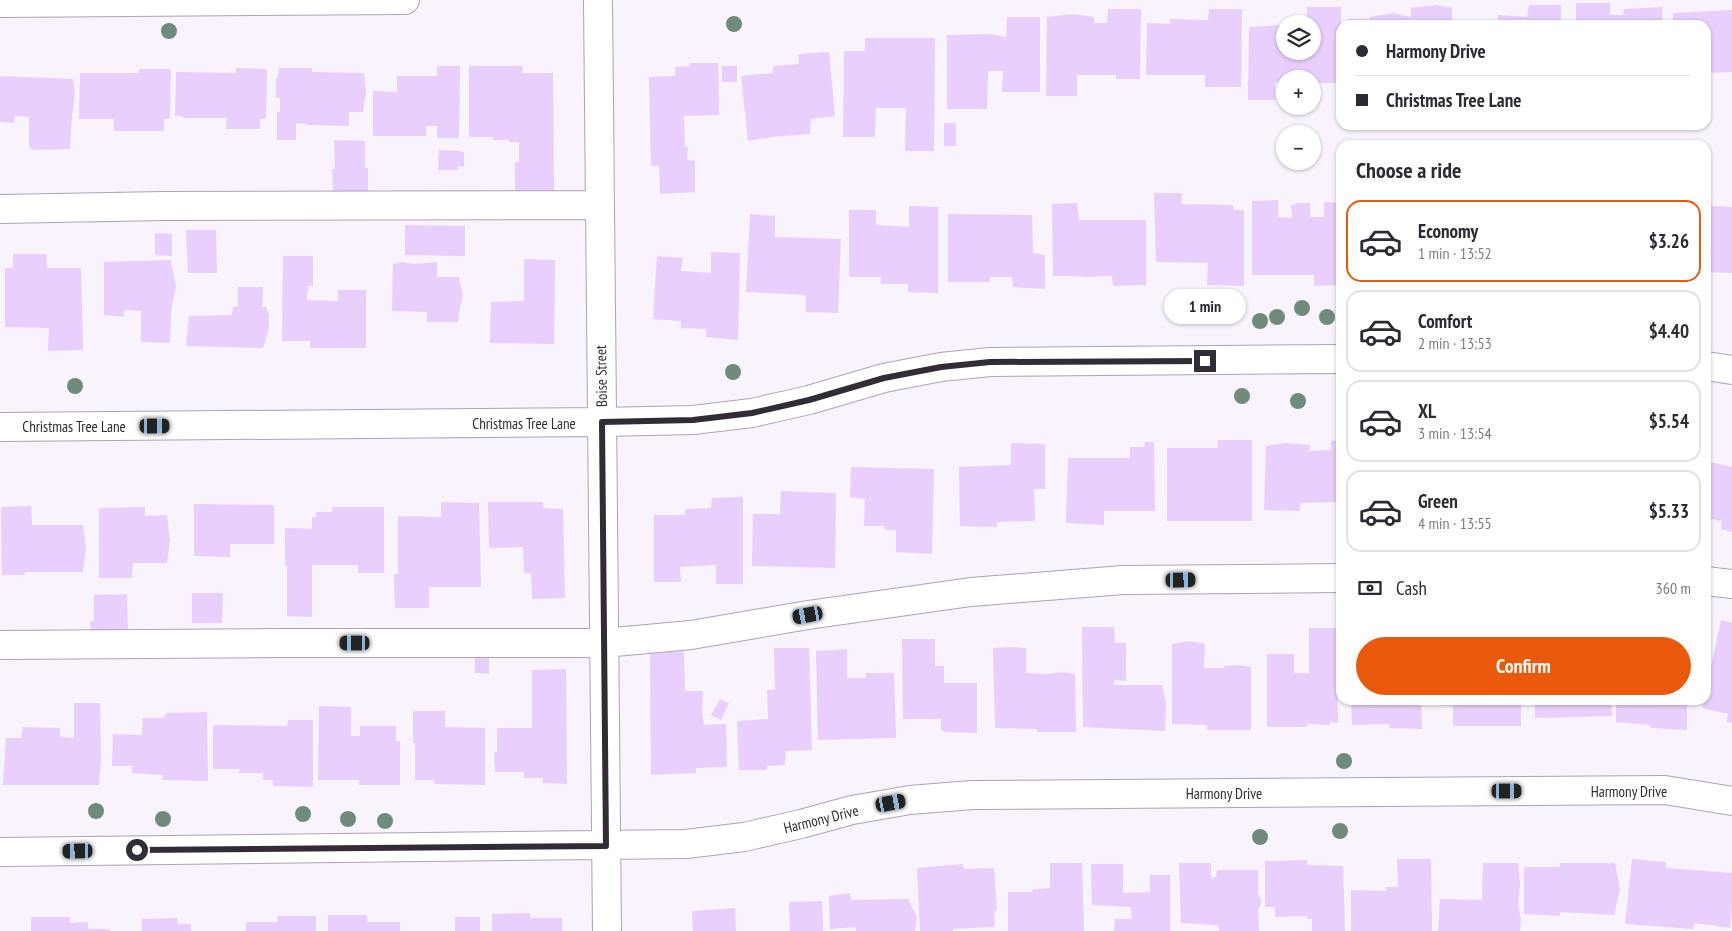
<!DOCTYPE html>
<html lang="en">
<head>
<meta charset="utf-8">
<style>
	:root { --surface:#fff; --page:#f2f2f3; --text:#2b2b33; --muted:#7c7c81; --line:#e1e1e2; --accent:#ea580c }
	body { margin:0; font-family:"PT Sans Narrow",sans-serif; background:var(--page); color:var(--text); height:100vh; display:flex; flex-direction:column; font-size:19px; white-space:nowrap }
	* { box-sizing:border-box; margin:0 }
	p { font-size:16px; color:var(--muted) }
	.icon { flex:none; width:28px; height:28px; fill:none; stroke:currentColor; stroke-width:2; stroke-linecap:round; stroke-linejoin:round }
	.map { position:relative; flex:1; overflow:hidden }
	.sheet { position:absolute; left:1336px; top:140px; width:375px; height:565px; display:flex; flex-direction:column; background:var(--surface); border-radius:15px; box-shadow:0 1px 4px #0004 }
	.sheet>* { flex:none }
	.top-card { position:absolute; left:1336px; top:20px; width:375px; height:110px; border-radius:15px; box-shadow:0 1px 4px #0004; display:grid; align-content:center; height:110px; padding:0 20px; background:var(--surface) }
	.tools { position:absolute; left:1276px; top:15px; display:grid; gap:10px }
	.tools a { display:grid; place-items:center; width:45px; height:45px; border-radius:50%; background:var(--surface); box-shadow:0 1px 4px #0004; font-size:25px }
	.end { position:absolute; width:22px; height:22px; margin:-11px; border:6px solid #312c35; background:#fff; box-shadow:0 0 0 2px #fff }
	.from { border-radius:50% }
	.bubble { position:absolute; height:35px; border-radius:18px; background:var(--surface); box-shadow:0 1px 4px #0004; font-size:16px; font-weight:800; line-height:35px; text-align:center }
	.car { position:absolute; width:15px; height:30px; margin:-15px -8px; border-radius:6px; box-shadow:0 0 4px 1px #0007; background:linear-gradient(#222 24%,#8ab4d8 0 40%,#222 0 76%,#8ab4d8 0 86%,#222 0) }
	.top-card b { display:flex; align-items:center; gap:18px; height:48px; font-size:19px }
	.top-card b+b { border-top:1px solid var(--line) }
	.top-card i { width:12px; height:12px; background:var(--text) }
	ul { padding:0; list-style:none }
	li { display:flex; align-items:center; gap:15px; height:82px; margin:0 10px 8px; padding:0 10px; border:2px solid var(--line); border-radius:15px }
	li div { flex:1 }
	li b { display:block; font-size:19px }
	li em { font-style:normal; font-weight:800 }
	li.on { border-color:var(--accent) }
	li>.icon { width:45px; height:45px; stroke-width:1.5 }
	h2 { padding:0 20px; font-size:22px; line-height:60px }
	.pay { display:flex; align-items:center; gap:12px; height:55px; padding:0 20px; font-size:19px }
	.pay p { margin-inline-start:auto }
	.cta { display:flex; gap:10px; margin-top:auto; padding:10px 20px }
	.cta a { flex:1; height:58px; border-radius:30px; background:var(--accent); color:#fff; font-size:20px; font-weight:800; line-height:58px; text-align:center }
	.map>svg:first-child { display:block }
</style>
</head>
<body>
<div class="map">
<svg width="1732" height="931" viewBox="0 0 1732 931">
	<rect width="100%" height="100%" fill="#f8f3fd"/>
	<path fill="#e8cffd" d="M1576,3H1610V15H1623L1624,9L1662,7V25H1576Z
		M1436,5L1452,8V25H1349L1348,19H1369L1370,17L1393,13L1411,17V8Z
		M1529,5H1561V25H1459V21L1498,22V15L1527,17Z
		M1307,7H1341V83H1312V79H1285V83L1275,82V100H1248L1249,27L1285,25V51H1312V24H1307Z
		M1108,9H1141L1140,79H1116V75H1077V96H1046L1047,17L1074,14L1094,17V23H1107Z
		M1209,9H1242L1241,87H1205V75H1146L1147,23L1170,24V19L1208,20Z
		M1732,10V72L1706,73V25H1673V13Z
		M1007,17H1040V92H1002L1003,71H988L987,109H947V35L988,34L1006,37Z
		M865,38H935L934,151H905L906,108H876L875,137H843L844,51H865Z
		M829,52L835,116L811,119L810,134L772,137L748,141L741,76L773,73V66L799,64L798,54Z
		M690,63H718L719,115L684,116L685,147H688L687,160L695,161V192L660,194L659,166H651L649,77L675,76V67L690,66Z
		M437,66H460L459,138H437V126H426V136H373V91L397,92V76H437Z
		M469,66H523L522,73H553L554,193L515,192V162H519V142H509V140H493V137H469Z
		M722,66H737V82H722Z
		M236,68L267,69L266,119H260V129H226L227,118H183V116H175L176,72L236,73Z
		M279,68H312V72L364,73L366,92L363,112H349V126L306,125V124L296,123V140H277V112H280V98H276V78H278Z
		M139,69H171L170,119H164V131H114V119H79L80,73H139Z
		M0,76L73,79L75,94L72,116L70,149L32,150L29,146V117L15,116L14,123L0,122Z
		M944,123H956V146H944Z
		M334,140L365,141V168H368V194H333L332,169H335Z
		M439,150L461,151V152H464V167L458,166V170H438Z
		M1154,193H1182L1181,204L1233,205L1234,210H1244V286L1207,285L1208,263L1156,262Z
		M1278,200V217L1292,218L1291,205H1295V203H1310V217H1324V202L1341,203V285L1314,286V275H1252V201Z
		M1077,203L1079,220H1146V285L1113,286L1112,276L1087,277L1072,276H1053L1052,204Z
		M909,206L938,207V293L908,292V284H881V277H849V210H876V225L909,227Z
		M1710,206L1732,207V273L1706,272V221H1708Z
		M750,214L775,216V237L841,239L838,313L806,312V295L746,292Z
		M948,214L1032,215L1033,253L1045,255V289L1013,287L1012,277H990V282H948Z
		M405,225L465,226V256L405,255Z
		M186,230H216L217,273H188Z
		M155,233L172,234V256L155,255Z
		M711,252L740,253L738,340L706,337V329L681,328V321L653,319L657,256L683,258L681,271L711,273Z
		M13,254H46L47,268H81L83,350L48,351L49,328L5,327V268H13Z
		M283,256H313V286H308L307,300L338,301V290H366V348H310V341H282Z
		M524,259L555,260L554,344L490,343L491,302L524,301Z
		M171,260L176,287L171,311L170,343L141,342V311L124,310V317L104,315V262Z
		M403,262L414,264L437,262V277H459L463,296L459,312L458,322H427V312L392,311L393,264Z
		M238,287H263L262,307H266L269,315V328L263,348L186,346L189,316L232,315L233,307L238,306Z
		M1218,440H1252V521H1167V448H1218Z
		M1341,440V502L1300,503V511L1264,510L1266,446L1285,443L1310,445L1309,451L1331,450V441Z
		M1145,442H1154L1155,511H1104V525L1066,523L1068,458H1130V447H1144Z
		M1011,443L1045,444V489H1034L1035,521L997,522V527L960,526L959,467L1011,465Z
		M1706,461L1732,467V532L1721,529L1722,521L1706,518Z
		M851,467L934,469L932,554L896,552V530H885L884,526H864L865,499L850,497Z
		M781,491L836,493L835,568L752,566L753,514H780Z
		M739,497H743V584H716V565L680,567L681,582H654V515H685V509L711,508L712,498Z
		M441,502L479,503L481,587H429V608H395L394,574H398V516L441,517Z
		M488,502H543V508L563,509L565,598L532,599L531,573H524L523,547L489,548Z
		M194,504L274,505V544H230V557L194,556Z
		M31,506L32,525H83L86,549L83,572H25V575H2L1,507Z
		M145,507V516L167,515L170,540L167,563H133L132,578H99V508Z
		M332,507H384V573H358V565H312V617L287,616V566H285V528L312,529V517H316V512H332Z
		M192,593H223L222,623H192Z
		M127,594L128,634H91L90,621H94V595Z
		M1721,620L1732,623V723L1727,722L1728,714L1702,708L1704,700H1706V690Z
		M1082,627H1114L1115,643H1126V681L1114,680V685H1162L1166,703L1165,731L1083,727Z
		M1309,628H1341V661H1337L1338,723L1330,722V725L1307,724V727H1267V654H1294V673H1309Z
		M902,639H935V666H944V683H977V733L944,732L941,730V719H903Z
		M1189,641L1205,644L1204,668H1224V666L1238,665L1251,667V730H1207V725L1172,724V644Z
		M1011,647L1026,648V673L1047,674L1062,672L1075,674L1076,732H1037V729L995,728L993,648Z
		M774,648H809L812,750L786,751L785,765L767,766V770H739L737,721L768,719L767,690H775Z
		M847,649V678H866V673H894L896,738L818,740L816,651Z
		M684,651L685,691H703L702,712L704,725L726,724L727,767L696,768V773L651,775L650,653Z
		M475,657H489V674L475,673Z
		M566,669L567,784L543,783L542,778H524V772H495L494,752H497V728H532V670Z
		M720,699L729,703L721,720L711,715Z
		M1351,700H1421L1422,729L1389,728V724L1352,725Z
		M1438,700H1521V726H1453V706L1438,705Z
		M1535,700H1611L1612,716L1535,718Z
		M1616,700H1687V730L1651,728L1650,725L1616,722Z
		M74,703H100L101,761L99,785H3L6,738H21L23,727L60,728V737L74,738Z
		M319,706L351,707V736H360V726H396V741H400V785H359V780H318Z
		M413,711H445V727L485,728V785L434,784V780H415V743H413Z
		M207,712L208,781L162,780L163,775L132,773V766H112L113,734L142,735L143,718H163L167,713Z
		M288,720H313V787L273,786V780H263V773H239V769H213V725L287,726Z
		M1397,859H1431L1432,931H1351V890L1386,891V887H1398Z
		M1632,859L1666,862V868L1732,873V908L1730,928L1695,923L1693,929L1625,924Z
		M1307,860V865L1343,866L1345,931H1312V919H1307V916L1275,917V907H1265V861Z
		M1050,863H1082L1084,931H1008V892H1032L1033,889L1050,888Z
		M1179,863H1211V878L1216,877L1217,870H1258V893L1262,902L1258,910L1259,931H1219L1218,925L1181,923Z
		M1483,863H1518L1520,885L1518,903L1521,921L1520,931H1438L1440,899L1482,900Z
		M1560,863H1615L1620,889L1614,915L1560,912V916L1524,914V867H1560Z
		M963,864L964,869L994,868L997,911H994L995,927L953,929V931H920L917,868Z
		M1091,864H1123V893L1150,892V875H1170V931H1114L1115,919H1132L1131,907L1092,905Z
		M850,893L851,900L908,899L917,917L915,931H856V927L830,929L829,896Z
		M822,901L823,931H790L789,902Z
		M735,908L736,931H693L692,911Z
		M530,913V918H562V931H492V914Z
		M328,915H367V922H400V931H328Z
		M277,916H316V931H246V922H278Z
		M31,917H70V923L88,922V929H110V931H31Z
		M455,917H480V931H455Z
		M177,918L178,924H191V931H142V919Z"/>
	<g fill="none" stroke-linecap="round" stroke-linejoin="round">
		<defs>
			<path id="minor" d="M598,0L607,931
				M0,3L405,0
				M0,209L164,206L600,205
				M1706,366L1732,370
				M0,427L602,422L693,420L752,413L809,400L884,378L941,367L990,362L1341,359
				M1706,581L1732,584
				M0,645L278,643H604L691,635L808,615L971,592L1123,580L1341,578
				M0,852L686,844L744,837L801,824L852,810L910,800L972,795L1665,790L1732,801"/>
		</defs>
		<use href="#minor" stroke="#aea1b9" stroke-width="30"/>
		<use href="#minor" stroke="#fff" stroke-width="28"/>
	</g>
	<g fill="#708a7c">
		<circle cx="734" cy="24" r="8"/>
		<circle cx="169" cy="31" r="8"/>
		<circle cx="1302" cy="308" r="8"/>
		<circle cx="1277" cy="317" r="8"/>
		<circle cx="1327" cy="317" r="8"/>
		<circle cx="1260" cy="321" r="8"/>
		<circle cx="733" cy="372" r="8"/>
		<circle cx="75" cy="386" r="8"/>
		<circle cx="1242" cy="396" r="8"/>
		<circle cx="1298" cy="401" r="8"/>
		<circle cx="1344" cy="761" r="8"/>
		<circle cx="96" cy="811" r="8"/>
		<circle cx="303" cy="814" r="8"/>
		<circle cx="163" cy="819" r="8"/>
		<circle cx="348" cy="819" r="8"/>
		<circle cx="385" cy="821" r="8"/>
		<circle cx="1340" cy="831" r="8"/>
		<circle cx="1260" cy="837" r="8"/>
	</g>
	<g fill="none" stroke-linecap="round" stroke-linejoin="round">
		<path stroke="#312c35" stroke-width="6" d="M137,850L606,846L602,422L693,420L752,413L809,400L884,378L941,367L990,362L1205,361"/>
	</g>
	<g text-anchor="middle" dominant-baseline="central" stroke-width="4" stroke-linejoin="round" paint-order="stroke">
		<g font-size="15" fill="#312c35" stroke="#fff">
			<text transform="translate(601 376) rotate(-91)">Boise Street</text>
			<text x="524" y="423">Christmas Tree Lane</text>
			<text x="74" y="426">Christmas Tree Lane</text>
			<text x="1629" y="791">Harmony Drive</text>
			<text x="1224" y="793">Harmony Drive</text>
			<text transform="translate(821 819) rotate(-14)">Harmony Drive</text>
		</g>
	</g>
</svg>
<div class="tools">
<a><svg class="icon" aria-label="layers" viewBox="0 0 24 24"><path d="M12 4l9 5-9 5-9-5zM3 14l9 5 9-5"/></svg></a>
<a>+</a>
<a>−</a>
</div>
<i class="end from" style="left:137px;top:850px"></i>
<i class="end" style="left:1205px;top:361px"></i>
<div class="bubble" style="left:1164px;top:289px;width:82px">1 min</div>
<i class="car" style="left:155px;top:426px;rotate:90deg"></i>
<i class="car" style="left:1181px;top:580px;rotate:89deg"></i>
<i class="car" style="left:808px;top:615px;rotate:260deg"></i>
<i class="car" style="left:355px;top:643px;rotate:270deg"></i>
<i class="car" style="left:1507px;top:791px;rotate:90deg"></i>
<i class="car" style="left:891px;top:803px;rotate:80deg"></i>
<i class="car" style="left:78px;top:851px;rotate:269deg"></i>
<div class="top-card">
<b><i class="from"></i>Harmony Drive</b>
<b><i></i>Christmas Tree Lane</b>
</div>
<section class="sheet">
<h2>Choose a ride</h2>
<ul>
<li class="on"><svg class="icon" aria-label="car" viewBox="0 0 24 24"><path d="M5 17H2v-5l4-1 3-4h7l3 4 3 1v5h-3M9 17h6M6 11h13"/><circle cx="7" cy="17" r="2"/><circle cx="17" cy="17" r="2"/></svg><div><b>Economy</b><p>1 min · 13:52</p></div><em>$3.26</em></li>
<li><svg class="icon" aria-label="car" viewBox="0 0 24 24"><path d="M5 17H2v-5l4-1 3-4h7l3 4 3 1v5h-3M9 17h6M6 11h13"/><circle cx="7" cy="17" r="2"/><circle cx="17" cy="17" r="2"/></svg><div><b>Comfort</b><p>2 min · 13:53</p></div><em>$4.40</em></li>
<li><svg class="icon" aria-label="car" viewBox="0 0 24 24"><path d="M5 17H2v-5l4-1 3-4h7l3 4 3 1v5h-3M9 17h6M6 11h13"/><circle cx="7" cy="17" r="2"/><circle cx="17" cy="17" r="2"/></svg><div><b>XL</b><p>3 min · 13:54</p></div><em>$5.54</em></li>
<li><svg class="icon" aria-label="car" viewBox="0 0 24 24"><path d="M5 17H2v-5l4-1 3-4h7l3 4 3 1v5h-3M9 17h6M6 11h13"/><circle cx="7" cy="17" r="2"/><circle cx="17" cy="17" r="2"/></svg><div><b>Green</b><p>4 min · 13:55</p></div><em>$5.33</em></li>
</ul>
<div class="pay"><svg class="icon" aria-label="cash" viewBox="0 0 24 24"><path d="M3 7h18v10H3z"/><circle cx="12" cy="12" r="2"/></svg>Cash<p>360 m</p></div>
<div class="cta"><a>Confirm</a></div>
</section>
</div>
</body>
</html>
